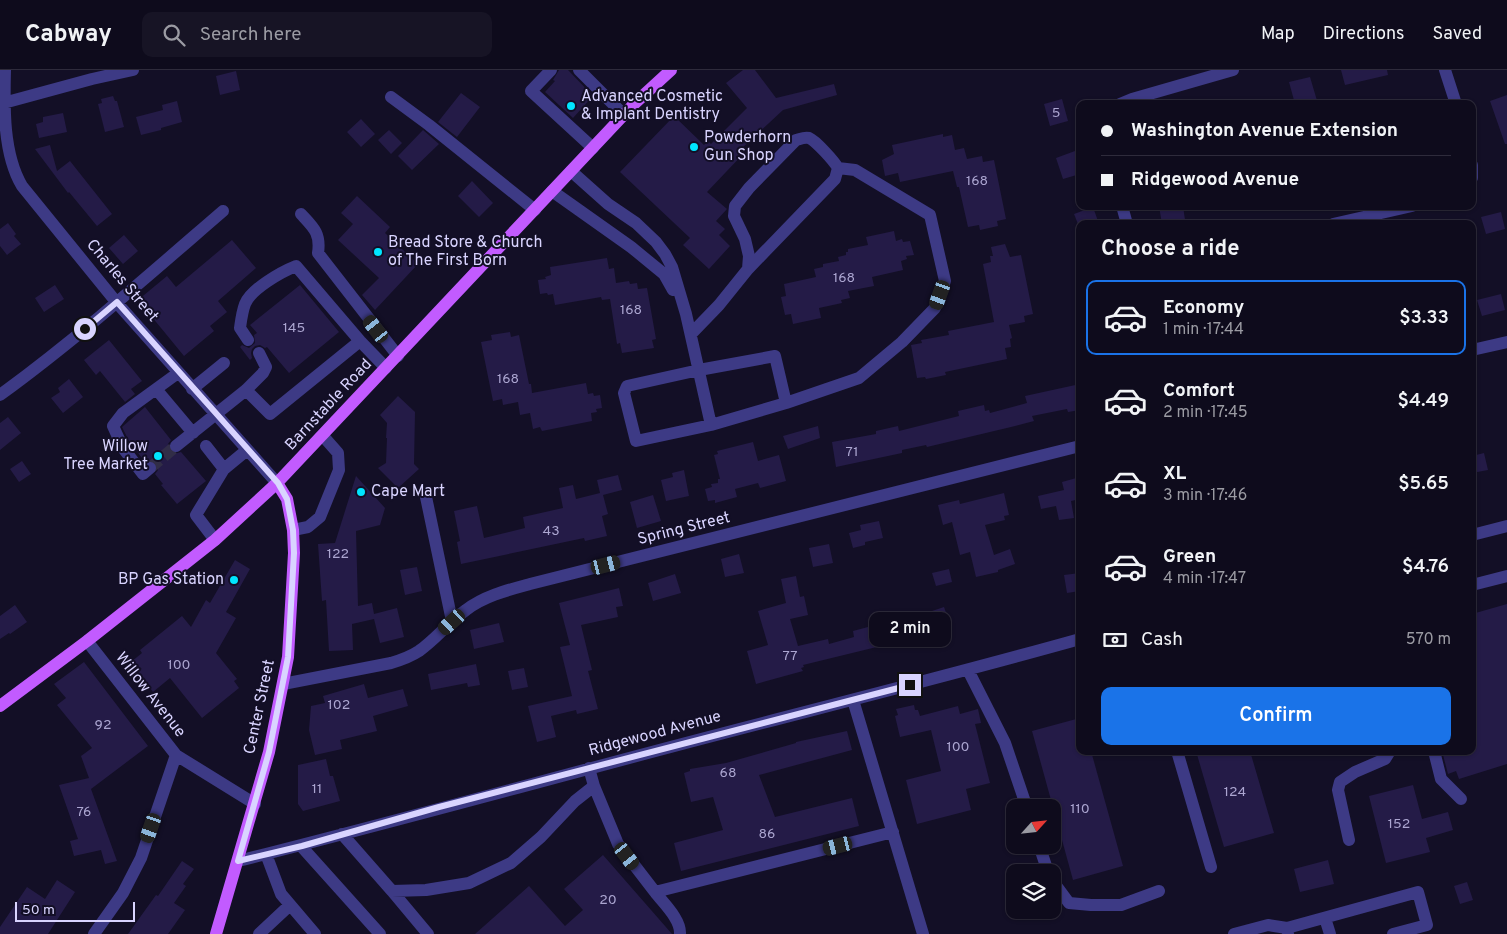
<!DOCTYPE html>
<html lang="en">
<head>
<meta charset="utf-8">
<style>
	:root { --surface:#0e0b1c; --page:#171425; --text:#f1f3f6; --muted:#9b9ba3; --line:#2e2b3b; --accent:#1a73e8 }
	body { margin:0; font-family:Overpass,sans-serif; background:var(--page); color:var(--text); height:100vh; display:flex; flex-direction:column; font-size:19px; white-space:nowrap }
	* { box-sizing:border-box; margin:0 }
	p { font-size:16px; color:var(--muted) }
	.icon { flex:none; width:28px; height:28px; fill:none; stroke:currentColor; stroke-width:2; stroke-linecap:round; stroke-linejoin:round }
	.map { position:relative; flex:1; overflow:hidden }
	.drawer { position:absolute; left:1076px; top:150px; width:400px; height:535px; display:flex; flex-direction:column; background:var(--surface); border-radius:10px; box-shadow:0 1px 4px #0004,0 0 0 1px var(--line) }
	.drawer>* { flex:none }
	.guide { position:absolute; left:1076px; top:30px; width:400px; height:110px; border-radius:10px; box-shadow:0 1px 4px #0004,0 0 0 1px var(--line); display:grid; align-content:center; height:110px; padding:0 25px; background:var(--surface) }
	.needle { width:32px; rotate:63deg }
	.controls { position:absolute; left:1006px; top:729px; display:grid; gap:10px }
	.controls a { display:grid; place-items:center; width:55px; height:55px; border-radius:10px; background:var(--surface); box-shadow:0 1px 4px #0004,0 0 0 1px var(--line); font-size:25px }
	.scale { position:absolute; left:15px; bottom:12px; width:120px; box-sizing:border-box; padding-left:5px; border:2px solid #d9d4ff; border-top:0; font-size:14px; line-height:18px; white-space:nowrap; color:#d9d4ff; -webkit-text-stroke:4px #130f26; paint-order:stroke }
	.end { position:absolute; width:22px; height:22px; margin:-11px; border:6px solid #d9d4ff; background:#111; box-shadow:0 0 0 2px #111 }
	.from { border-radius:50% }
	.bubble { position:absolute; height:35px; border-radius:10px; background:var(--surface); box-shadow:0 1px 4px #0004,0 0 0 1px var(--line); font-size:16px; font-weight:600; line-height:35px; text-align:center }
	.car { position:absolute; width:15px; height:30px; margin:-15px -8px; border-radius:6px; box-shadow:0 0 4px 1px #0007; background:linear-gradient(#222 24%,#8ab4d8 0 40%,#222 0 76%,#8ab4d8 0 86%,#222 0) }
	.guide b { display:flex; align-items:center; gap:18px; height:48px; font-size:19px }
	.guide b+b { border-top:1px solid var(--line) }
	.guide i { width:12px; height:12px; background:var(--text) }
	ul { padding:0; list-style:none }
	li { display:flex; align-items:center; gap:15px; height:75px; margin:0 10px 8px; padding:0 15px; border:2px solid transparent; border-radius:10px }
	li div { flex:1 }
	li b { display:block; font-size:19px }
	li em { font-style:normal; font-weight:600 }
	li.active { border-color:var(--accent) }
	li>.icon { width:45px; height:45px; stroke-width:1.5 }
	h2 { padding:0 25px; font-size:22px; line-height:60px }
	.pay { display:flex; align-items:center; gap:12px; height:55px; padding:0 25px; font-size:19px }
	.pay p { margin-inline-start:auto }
	.action { display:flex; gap:10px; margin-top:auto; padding:10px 25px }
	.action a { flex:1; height:58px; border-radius:10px; background:var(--accent); color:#fff; font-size:20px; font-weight:600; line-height:58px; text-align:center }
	header { display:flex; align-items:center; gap:30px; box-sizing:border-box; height:70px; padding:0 25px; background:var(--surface); border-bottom:1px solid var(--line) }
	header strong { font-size:24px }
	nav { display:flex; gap:28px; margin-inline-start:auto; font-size:18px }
	.search { width:350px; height:45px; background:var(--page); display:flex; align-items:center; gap:12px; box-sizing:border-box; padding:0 18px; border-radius:10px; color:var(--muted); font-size:19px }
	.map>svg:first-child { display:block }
</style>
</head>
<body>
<header>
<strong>Cabway</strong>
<div class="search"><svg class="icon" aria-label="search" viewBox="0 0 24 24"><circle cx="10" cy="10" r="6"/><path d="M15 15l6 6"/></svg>Search here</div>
<nav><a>Map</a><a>Directions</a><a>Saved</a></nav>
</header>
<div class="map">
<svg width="1507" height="864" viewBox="0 0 1507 864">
	<rect width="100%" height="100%" fill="#130f26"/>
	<path fill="#241b47" d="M559,0H568L593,26L573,48L545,22L555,11L553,10Z
		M743,0H755L776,28L834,14L837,25L783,40L741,79L745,82L707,122L727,139L716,151L725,159L719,165L730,176L709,199L683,175L690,168L620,102L674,46L704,75L708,71L711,74L747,38L726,13Z
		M1341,0H1387L1388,5L1345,15Z
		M236,1L240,20L220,25L216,6Z
		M1310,7L1318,34H1295L1289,12Z
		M461,23L480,37L457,67L438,52Z
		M1507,25V74H1505L1490,31Z
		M113,26L115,31H117L124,57L105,62L98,34L102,33L101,29Z
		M1062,29L1068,51L1050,56L1044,34Z
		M177,31L182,52L161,58V60L141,65L136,47L163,40L162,35Z
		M63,43L67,62L39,68L36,54L43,52V47Z
		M361,49L375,64L361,77L347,62Z
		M389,60L402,73L391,84L378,70Z
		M423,60L439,74L412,100L398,86Z
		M943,64V67L952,65L955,80L964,78L967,89L982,86L983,92L994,90L1006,149L997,151L998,156L980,160L979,155L968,157L959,117H957L953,101L900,112L898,103L885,106L882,90L894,84L892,75Z
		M50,75L57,101L70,91L112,144L97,156L69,122L68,123L35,79Z
		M1075,81L1080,94V104L1063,109L1056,88Z
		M472,111L493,133L479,147L458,126Z
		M357,126L390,157L385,163L418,194L375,240L362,225L379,208L338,170L353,154L341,143Z
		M1159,136H1183L1185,150L1162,154Z
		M1093,137L1099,154H1078L1074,144Z
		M1501,142L1505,159L1486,164L1481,147Z
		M8,153L16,164L14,166L21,174L7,185L0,176V159Z
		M894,161L896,171L902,169L903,172L910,171L914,185L906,186L907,189L901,191L903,200L872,207L874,216L848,221L850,228L841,230L842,233L819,238L821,248L793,254L791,244L785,245L781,227L786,226L784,214L816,207L814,199L823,197V194L839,191L838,187L846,185V182H848V179L868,175L866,167Z
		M124,165L138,181L123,194L109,178Z
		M232,170L256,198L218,231L227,242L210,256L214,261L184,286L138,230L167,206L176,217Z
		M1005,174L1010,187L1021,185L1033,244L1024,246L1025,252L1009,255L1012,268L1010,269L1011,277L1005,278L1007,289L945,302L946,305L926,309L925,307L917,308L911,275L922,273L921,270L949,265L948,261L994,252L983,194L991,192L990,186H993L991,177Z
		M607,188L609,199L614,198L616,213L629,211L630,214L637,213L638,219L647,218L656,269L652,270L654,278L622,283L620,273L617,274L610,229L602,230L601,227L555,235L553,224L548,225L547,223L540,224L538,210L546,209L545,207L551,205L550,197Z
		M55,215L64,229L44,242L35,228Z
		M300,215L339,262L289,303L267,277L265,278L260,275L255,276L252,279L251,283L252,288L250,290L240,277L242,275L249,278L255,273L254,265L257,263L250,255Z
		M1501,224L1505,240L1482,246L1477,230Z
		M510,262L511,267L519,265L529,314H531L532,323L586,313L588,324L593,323L594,326L600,325L602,338L596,339L597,342L591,343L592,351L542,361L540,357L533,359L530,343L520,345L518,332L503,335L502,329L493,331L481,272L492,270L491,265Z
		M109,270L142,311L131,319L135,324L125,332L100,301L96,305L84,290Z
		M69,309L83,327L63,343L51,328L60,322L58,318Z
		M1080,314V340L1068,342L1067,339L1032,346L1034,351L1011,357L927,377L926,375L902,380V383L836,397L832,372L876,364V361L898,356L899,361L959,346L958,341L984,335L985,341L989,340L990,343L1027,333L1025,326Z
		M398,326L415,342L414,394L419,399L398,418L378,398L386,393L387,368H386L387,353L380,345Z
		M145,337L171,370L168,374L169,381L174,384L181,382L206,411L177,434L161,415L163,414L155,404L158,400L156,393L152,390L145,392L129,371L122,357Z
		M8,347L21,363L0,380V353Z
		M818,356L820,368L788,379L783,366Z
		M753,372L758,391L779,385L786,411L760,418L758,413L735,419L737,427L715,433V430L708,431L705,419L712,417L711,414L718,413V409H720L714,385L718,384L717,381Z
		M1484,383L1488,400L1472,403V386Z
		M22,391L31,404L19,412L10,399Z
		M684,400L689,426L666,431L661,410L673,407L672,403Z
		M618,405L622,420L603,425L608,444L602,446L607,466L585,471L584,468L461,494L457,472L460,471L454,441L477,436L484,468L525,458L523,447L563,438L559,418L573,415L576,429L600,423L597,410Z
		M356,406L385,438L380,455L356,461L358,536L372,533L374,544L397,538L404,567L380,573L374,549L352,554L353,580L329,581L326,530L322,531L318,474L335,473Z
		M1080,407V429L1071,431L1074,448L1059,450L1056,436L1041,439L1038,426L1064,420L1062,412Z
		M1004,423L1009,445L1004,446L1005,450L985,455L994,485L1010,479L1015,494L998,500V502L976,507L970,482L960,485L952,452L943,455L938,435L959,430L960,434Z
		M653,425L661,451L637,458L630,432Z
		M879,451L883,468L865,472V475L853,478L849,463L861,460L860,455Z
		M829,474L833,493L813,497L809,478Z
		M739,484L744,503L725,507L721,489Z
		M235,490L250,499L226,542L236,548L216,583L237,609L234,611L239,618L202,648L170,608L153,622L131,592L142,583L140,580L182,546L191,557L206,530L210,533Z
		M417,497L422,521L405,525L400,500Z
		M949,499L952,512L936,516L932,503Z
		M1080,503V521L1067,523L1064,505Z
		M675,504L681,523L653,531L648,513Z
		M796,506L800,527L804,526L808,545L790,549L798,576L828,569L829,574L854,567L853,561L883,553L881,548L899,543L907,572L890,577L889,574L803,595L804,597L801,598L803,601L756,614L747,581L768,575L758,541L786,533L781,509Z
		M619,518L623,536L616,537L618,547L581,555L592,600L588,601L598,639L577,644L576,640L551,646L556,667L537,672L528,636L572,626L560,577L570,575L559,533Z
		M1507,534V694L1459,709L1456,701L1448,704L1442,681H1472V544Z
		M15,535L27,552L10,564L9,563L0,569V546Z
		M944,537L951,557L933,563L926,543Z
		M499,553L504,572L474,579L470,560Z
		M84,592L148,676L91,719L117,791L105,794L101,780L74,786L70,771L78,769L59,715L89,708L81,686L92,678L57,635L66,628L54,614Z
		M476,594L480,615L468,617L467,613L431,620L428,604Z
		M524,598L528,617L512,620L508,601Z
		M364,614L368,628L403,619L408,636L373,646L377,661L340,670L342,679L315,685L309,660L311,636L325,633L323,626Z
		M914,635L915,640H918L920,646L958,636L960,644L978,639L981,653L975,654L990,713L966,719L971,740L917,754L906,710L941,701L931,660L900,667L895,646L898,645L896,639Z
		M1080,648V681H1091L1123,796L1073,810L1032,661Z
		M847,661L852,680L759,705L775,747L852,728L859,756L681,801L674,773L723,760L713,727L691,732L684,703L690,701V699L726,693L796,673V672Z
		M1196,681H1250L1274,763L1224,777Z
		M326,689L330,706H333L340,731L303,741L298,734V695Z
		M1413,715L1422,749L1448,742L1453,760L1426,768L1430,782L1386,793L1369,726Z
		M603,785L672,864H475L529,816L565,856L583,840L564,819Z
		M1328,790L1334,814L1300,822L1294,799Z
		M182,791L194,799L183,814L186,816L174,833L185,840L168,864H128L156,825L158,826Z
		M57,810L75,822L48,864H0V857L27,817L45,829Z
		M1467,812L1473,830L1460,834L1454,816Z"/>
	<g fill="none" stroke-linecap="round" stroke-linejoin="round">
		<path stroke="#312d47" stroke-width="12" stroke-dasharray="12 6" stroke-linecap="butt" d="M150,398L176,376"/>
		<path stroke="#3d3a85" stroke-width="12" d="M5,0C4,37 3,84 22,116L117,233L277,413
			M551,0L531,21L593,78
			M579,0L624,45
			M1445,0L1456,34
			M391,27L429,55L535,140
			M0,34L92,9L133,0
			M1120,34L1132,29L1233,0
			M1472,95V108
			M571,101L608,134L636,153L656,172L665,184L672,197L686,244L711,355
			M552,121L631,177L664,204L673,220
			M1122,136L1127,154
			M301,144C313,157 321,163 318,183L398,286
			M1333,154L1412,136
			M691,264L719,235L748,199L835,109L838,98C834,91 816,71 809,68C804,67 800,69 796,70L749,118L735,136L734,146L745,169L749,186L748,199
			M248,270L240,258C241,251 242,242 245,234C251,219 281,202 296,196L360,271L386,298
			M1472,280L1507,272
			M156,319L193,363
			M192,319L224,293
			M246,320L270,344L360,271
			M0,325C78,268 150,204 223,141
			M786,333L775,286L699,300L627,316L624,323L636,371L711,355L786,333L859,308L902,272L935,238L945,211L930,145L855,100L838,98
			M176,376L246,320L263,303L266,297L259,283
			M206,376L224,399
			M150,398L143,404L123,378L113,356L123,343L178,303
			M426,427L452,551
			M293,460L308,457L320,447L339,400L338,383L323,366
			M1472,465L1507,456
			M215,470L196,445L224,399L247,380
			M1472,515L1507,506
			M87,571L176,685L141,788L123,823L94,864
			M968,600L1005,673L1027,738
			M283,614L391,593C401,590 410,587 419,581C436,569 449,552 466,540C484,526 508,520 530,514L1080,376
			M853,630L923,864
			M1177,681L1211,797
			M1434,681L1441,709L1461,729
			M176,685L255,734
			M594,716L618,774L655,822
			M342,764L392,821
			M1349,770L1338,720L1340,712L1355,702L1385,689L1390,681
			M1039,775L1048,802
			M301,776L380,864
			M266,784L281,824L315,864
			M238,791C386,754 534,713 682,674C815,639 948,606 1080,569
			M1052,810L1069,833L1091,835H1121L1159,821
			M1325,848L1330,864
			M1287,858L1418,822L1427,855L1393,864
			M259,864L290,835
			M428,864L392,821L426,820L469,813L511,793L541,767L575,731L594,716L589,698
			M680,864C681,849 663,833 655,822L893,762
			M1234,864L1268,855L1287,858L1288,864"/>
		<path stroke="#c25bff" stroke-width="12" d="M0,636L87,571L215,470L277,413L634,34L671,0
			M216,864L269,682L288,587L294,483L293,460L287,429L277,413"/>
	</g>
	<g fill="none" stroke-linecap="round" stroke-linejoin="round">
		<path stroke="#d9d4ff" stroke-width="6" d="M85,259L117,232L278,413L287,429L293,460L294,483L288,587L269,682L238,791L302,776L439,737L910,615"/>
	</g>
	<g fill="#00e5ff" stroke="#130f26" stroke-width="2">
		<circle cx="571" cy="36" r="5"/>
		<circle cx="694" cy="77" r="5"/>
		<circle cx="378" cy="182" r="5"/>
		<circle cx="158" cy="386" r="5"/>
		<circle cx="361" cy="422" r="5"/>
		<circle cx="234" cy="510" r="5"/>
	</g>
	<g text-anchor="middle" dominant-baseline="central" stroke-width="4" stroke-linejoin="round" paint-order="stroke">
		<g font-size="14" fill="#aca6d1">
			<text x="1056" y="43">5</text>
			<text x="977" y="111">168</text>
			<text x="844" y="208">168</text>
			<text x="631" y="240">168</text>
			<text x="294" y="258">145</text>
			<text x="508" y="309">168</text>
			<text x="852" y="382">71</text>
			<text x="551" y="461">43</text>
			<text x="338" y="484">122</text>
			<text x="790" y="586">77</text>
			<text x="179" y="595">100</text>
			<text x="339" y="635">102</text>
			<text x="103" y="655">92</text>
			<text x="958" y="677">100</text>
			<text x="728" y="703">68</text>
			<text x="317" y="719">11</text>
			<text x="1235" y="722">124</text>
			<text x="1080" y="739">110</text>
			<text x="84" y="742">76</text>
			<text x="1399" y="754">152</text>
			<text x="767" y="764">86</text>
			<text x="608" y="830">20</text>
		</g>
		<g font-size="16" fill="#d9d4ff" stroke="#130f26" text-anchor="start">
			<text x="581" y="27">Advanced Cosmetic<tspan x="581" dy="18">&amp; Implant Dentistry</tspan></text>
			<text x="704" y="68">Powderhorn<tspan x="704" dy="18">Gun Shop</tspan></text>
			<text x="388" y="173">Bread Store &amp; Church<tspan x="388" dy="18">of The First Born</tspan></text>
			<text x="148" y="377" text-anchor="end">Willow<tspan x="148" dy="18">Tree Market</tspan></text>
			<text x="371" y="422">Cape Mart</text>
			<text x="224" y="510" text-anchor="end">BP Gas Station</text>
		</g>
		<g font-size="16" fill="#d9d4ff" stroke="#130f26">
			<text transform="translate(122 211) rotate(50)">Charles Street</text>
			<text transform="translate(329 335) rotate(-47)">Barnstable Road</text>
			<text transform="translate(684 459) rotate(-14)">Spring Street</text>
			<text transform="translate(150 625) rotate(52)">Willow Avenue</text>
			<text transform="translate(260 637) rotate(-78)">Center Street</text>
			<text transform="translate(655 664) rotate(-15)">Ridgewood Avenue</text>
		</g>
	</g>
</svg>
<div class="controls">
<a><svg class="needle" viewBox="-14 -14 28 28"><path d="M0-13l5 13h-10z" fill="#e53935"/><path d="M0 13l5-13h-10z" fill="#9b9ba3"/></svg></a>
<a><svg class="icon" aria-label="layers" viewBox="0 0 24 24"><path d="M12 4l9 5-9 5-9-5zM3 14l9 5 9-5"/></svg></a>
</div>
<div class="scale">50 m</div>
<i class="end from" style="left:85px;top:259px"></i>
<i class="end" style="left:910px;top:615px"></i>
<div class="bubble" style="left:869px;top:542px;width:82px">2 min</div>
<i class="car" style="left:940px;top:225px;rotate:200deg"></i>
<i class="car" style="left:376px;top:259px;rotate:322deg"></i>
<i class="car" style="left:606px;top:495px;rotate:76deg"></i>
<i class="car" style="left:452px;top:552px;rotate:228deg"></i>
<i class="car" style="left:151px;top:758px;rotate:199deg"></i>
<i class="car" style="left:838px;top:776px;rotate:256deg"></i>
<i class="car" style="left:627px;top:786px;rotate:143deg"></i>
<div class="guide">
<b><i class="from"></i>Washington Avenue Extension</b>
<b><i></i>Ridgewood Avenue</b>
</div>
<section class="drawer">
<h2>Choose a ride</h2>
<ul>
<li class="active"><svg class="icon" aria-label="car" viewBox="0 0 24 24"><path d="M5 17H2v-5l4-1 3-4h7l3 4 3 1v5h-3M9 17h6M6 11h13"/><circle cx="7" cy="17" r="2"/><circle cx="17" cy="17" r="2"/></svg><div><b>Economy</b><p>1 min · 17:44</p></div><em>$3.33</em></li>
<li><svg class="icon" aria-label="car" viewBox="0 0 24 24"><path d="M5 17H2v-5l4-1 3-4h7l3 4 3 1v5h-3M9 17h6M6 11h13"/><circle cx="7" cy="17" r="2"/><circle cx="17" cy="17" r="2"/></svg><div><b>Comfort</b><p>2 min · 17:45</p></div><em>$4.49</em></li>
<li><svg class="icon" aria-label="car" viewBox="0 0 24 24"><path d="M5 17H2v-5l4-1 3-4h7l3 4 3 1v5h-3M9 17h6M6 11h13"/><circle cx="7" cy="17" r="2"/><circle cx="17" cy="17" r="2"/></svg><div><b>XL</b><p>3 min · 17:46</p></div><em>$5.65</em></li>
<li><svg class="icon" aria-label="car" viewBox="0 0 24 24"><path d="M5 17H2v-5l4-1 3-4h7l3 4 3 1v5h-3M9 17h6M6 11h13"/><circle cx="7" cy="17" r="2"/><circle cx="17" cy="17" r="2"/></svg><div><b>Green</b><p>4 min · 17:47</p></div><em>$4.76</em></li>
</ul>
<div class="pay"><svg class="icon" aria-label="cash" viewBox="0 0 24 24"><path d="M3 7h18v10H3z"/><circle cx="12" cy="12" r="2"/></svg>Cash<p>570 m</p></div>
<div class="action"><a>Confirm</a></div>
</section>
</div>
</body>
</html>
